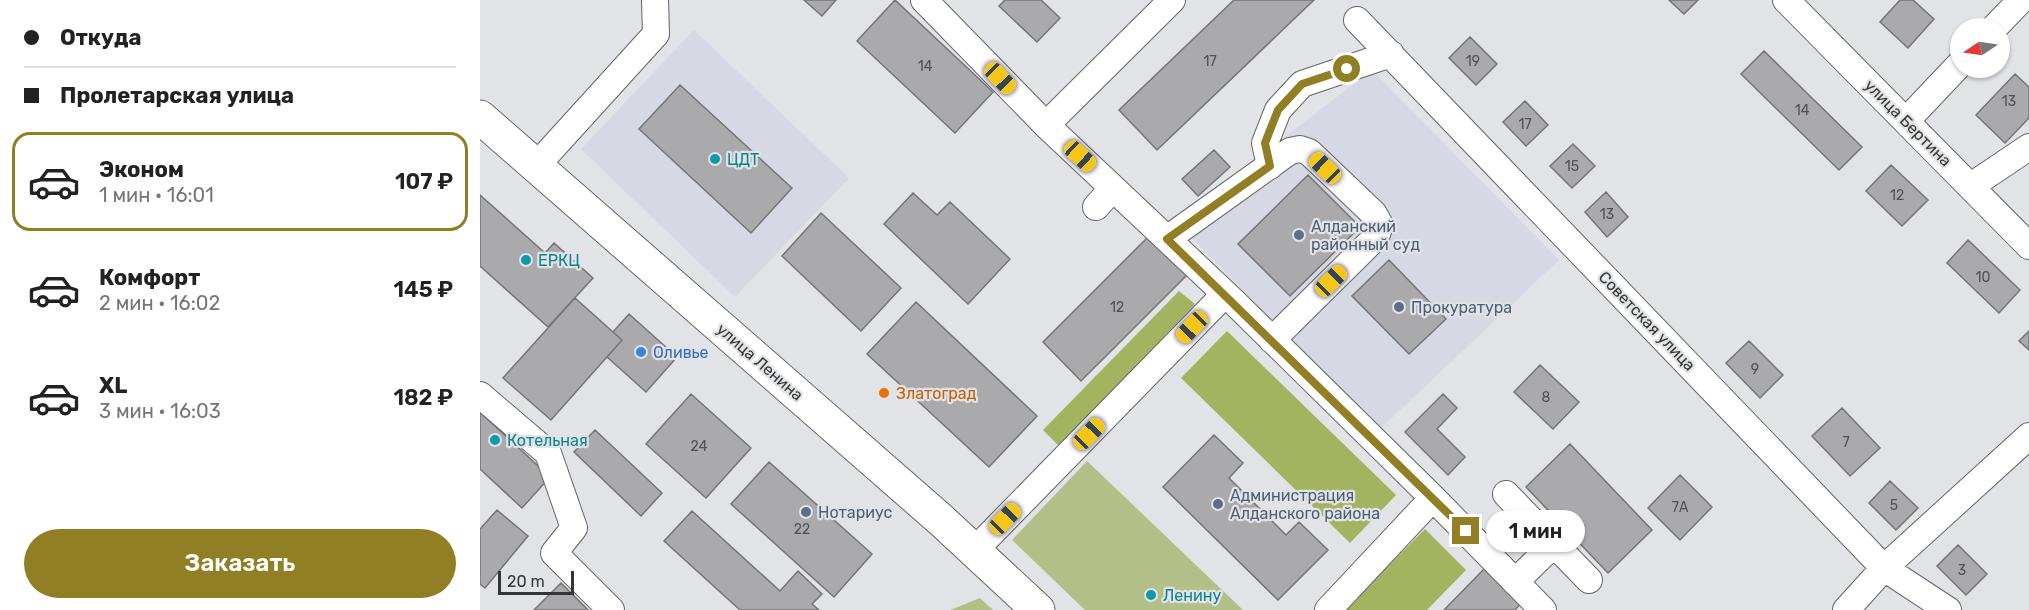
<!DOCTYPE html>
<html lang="ru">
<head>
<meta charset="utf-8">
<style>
	:root { --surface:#fff; --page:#f6f6f6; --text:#222; --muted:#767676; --line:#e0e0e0; --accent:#917f26 }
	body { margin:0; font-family:Rubik,sans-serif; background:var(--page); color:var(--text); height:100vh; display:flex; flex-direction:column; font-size:22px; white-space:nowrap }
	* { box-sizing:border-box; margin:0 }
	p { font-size:20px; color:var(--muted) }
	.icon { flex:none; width:33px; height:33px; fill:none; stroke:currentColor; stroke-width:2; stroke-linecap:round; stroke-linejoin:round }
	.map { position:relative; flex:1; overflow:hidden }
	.panel { display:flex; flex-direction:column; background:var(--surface); width:480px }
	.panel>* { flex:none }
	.guide { display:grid; align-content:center; height:132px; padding:0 24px; background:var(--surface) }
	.needle { width:39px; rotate:257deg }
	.fabs { position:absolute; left:1470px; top:18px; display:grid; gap:12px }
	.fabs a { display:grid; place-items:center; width:60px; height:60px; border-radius:50%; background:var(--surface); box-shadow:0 2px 4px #0004; font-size:30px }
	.scale { position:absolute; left:18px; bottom:15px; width:76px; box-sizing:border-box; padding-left:6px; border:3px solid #353536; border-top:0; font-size:16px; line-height:21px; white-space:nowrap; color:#353536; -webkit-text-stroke:4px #e2e3e6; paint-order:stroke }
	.end { position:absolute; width:27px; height:27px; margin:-14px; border:8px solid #917f26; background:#fff; box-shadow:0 0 0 3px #fff }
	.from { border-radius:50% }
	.bubble { position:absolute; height:42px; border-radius:21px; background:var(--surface); box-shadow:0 2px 4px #0004; font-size:20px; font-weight:600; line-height:42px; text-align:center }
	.car { position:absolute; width:18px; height:36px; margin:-18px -9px; border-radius:8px; box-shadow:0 0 4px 2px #0007; background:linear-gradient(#f5c518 24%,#345 0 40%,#f5c518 0 76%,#345 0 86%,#f5c518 0) }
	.guide b { display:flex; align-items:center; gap:21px; height:57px; font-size:22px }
	.guide b+b { border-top:2px solid var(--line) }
	.guide i { width:15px; height:15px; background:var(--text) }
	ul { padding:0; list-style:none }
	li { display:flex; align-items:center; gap:18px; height:99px; margin:0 12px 9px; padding:0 12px; border:3px solid transparent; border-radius:18px }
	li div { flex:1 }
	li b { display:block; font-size:22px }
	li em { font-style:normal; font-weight:600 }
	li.on { border-color:var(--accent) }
	li>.icon { width:54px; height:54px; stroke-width:1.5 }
	.action { display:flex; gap:12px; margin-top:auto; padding:12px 24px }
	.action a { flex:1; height:69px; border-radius:36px; background:var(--accent); color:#fff; font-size:24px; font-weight:600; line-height:69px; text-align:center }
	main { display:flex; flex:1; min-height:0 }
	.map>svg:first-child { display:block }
</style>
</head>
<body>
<main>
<section class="panel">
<div class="guide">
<b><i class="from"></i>Откуда</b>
<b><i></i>Пролетарская улица</b>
</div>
<ul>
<li class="on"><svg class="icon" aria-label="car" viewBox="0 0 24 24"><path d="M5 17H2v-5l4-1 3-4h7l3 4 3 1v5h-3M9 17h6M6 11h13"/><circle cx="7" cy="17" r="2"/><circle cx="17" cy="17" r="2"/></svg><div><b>Эконом</b><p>1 мин · 16:01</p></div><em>107 ₽</em></li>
<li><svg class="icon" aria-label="car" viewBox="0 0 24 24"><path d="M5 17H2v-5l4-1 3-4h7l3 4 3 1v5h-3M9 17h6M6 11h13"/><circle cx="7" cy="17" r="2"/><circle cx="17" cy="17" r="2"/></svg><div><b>Комфорт</b><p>2 мин · 16:02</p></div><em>145 ₽</em></li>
<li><svg class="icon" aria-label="car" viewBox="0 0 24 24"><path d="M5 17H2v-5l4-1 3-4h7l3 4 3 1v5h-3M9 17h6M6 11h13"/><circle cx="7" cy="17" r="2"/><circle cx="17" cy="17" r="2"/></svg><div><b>XL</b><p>3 мин · 16:03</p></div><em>182 ₽</em></li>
</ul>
<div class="action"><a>Заказать</a></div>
</section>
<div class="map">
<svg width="1549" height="610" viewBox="0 0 1549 610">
	<rect width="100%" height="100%" fill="#e2e3e6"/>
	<path fill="#d6d9e3" d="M214,30L369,178L255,297L101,149Z
		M892,70L1079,260L900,429L695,221Z"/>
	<path fill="#b2bf87" d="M607,461L763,610H605L532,540Z
		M500,598L513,610H470Z"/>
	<path fill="#a3b461" d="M699,291L715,304L579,446L563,430Z
		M747,331L916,495L870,543L701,378Z
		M945,529L986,570L947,610H864Z"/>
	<path fill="#aaa9ac" stroke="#757477" stroke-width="1.5" d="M324,0H356L342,16Z
		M415,0L513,92L475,133L377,41Z
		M525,0H561L580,18L557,42L519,6Z
		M754,0H834L677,150L639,110Z
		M1189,0H1218L1204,14Z
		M1420,0H1433L1454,19L1428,48L1400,22Z
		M990,37L1017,64L996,85L969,58Z
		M1284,51L1382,147L1359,170L1261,74Z
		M1535,74L1549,87V118L1525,143L1496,115Z
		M200,85L312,188L271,233L159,129Z
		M1045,101L1068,125L1046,146L1023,122Z
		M1093,144L1115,166L1092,188L1070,166Z
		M734,150L750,167L718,196L702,179Z
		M1411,165L1448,200L1422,226L1386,191Z
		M828,175L880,227L810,296L758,244Z
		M1126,192L1148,217L1127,237L1105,212Z
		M433,193L457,215L470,202L530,259L488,304L404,224Z
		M0,195L65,253L74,243L113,278L68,327L0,266Z
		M341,213L421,288L381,331L302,256Z
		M673,232L711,271L601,381L563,342Z
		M1488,240L1540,290L1519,313L1467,263Z
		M909,260L966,319L929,354L872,296Z
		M95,298L142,340L71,420L23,378Z
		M436,302L557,416L509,467L387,354Z
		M149,314L197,357L166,392L127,357L142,340L133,332Z
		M1549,331V350L1539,341Z
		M1269,341L1303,375L1280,398L1246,363Z
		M1060,365L1099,402L1073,429L1034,392Z
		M211,394L271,448L226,498L166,444Z
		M963,394L977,408L957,429L985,457L968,475L925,432Z
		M1362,408L1400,448L1370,476L1332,436Z
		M0,412L70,477L42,508L0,469Z
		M115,430L182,493L161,516L94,452Z
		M734,435L763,463L749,478L806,535L819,522L848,550L798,600L683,487Z
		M1090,444L1172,530L1128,573L1046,487Z
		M289,462L392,554L354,597L251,504Z
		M1200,475L1232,507L1200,540L1168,508Z
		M1410,481L1438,508L1416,530L1389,503Z
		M17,510L48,536L5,588L0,584V529Z
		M212,511L300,591L318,571L342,594L332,604L339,610H260L184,541Z
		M1478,545L1507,574L1486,595L1457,566Z
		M1006,567L1042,602L1035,610H964Z
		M81,583L108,610H54Z"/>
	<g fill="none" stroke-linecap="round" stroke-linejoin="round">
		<defs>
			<path id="minor" d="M444,0L566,125L754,302L953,498L1063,610
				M1306,0L1549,246
				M877,20L1404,568L1468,610
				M1514,28L1541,0
				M1426,121L1480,64
				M566,125L692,0
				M56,166L176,34L175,0
				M790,166L785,143L798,110L822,84L911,54
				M1491,186L1549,147
				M616,207L633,188
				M687,239L810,151L820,149L829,152L894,214L900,225L896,237L792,340
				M0,395L68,453L94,528L74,553L131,610
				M1026,494L1074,544L1035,582
				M1074,544L1109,580
				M494,551L745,294
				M848,610L953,498
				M1366,610L1404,568L1549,436"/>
			<path id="major" d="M0,117L461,520L558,610"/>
		</defs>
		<use href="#minor" stroke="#646568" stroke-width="28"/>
		<use href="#major" stroke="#646568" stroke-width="35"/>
		<use href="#minor" stroke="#fff" stroke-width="26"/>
		<use href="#major" stroke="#fff" stroke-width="33"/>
	</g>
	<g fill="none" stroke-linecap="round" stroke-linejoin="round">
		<path stroke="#917f26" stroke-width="8" d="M867,69L822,84L798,110L785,143L790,166L687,239L986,531"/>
	</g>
	<g fill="#0f9aa8" stroke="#e2e3e6" stroke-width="2">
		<circle cx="235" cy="159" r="6"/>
		<circle cx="46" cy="260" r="6"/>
		<circle cx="15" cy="440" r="6"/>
		<circle cx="671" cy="595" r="6"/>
	</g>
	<g fill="#5c6f8a" stroke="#e2e3e6" stroke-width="2">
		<circle cx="819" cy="235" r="6"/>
		<circle cx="919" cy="307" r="6"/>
		<circle cx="738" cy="504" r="6"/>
		<circle cx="326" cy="512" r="6"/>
	</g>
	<circle fill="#3f7fe0" stroke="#e2e3e6" stroke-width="2" cx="161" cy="352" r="6"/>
	<circle fill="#e8710a" stroke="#e2e3e6" stroke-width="2" cx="404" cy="393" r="6"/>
	<g text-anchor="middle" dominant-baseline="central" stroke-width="4.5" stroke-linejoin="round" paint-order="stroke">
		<g font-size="14" fill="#525254">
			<text x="730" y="61">17</text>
			<text x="993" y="61">19</text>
			<text x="445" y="66">14</text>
			<text x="1529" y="101">13</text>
			<text x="1322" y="110">14</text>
			<text x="1045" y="124">17</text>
			<text x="1092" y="166">15</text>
			<text x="1417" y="195">12</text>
			<text x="1127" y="214">13</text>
			<text x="1503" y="277">10</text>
			<text x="637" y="307">12</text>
			<text x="1275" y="369">9</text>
			<text x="1066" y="397">8</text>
			<text x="1366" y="442">7</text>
			<text x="219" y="446">24</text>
			<text x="1414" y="505">5</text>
			<text x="1200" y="507">7А</text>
			<text x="322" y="529">22</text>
			<text x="1482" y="570">3</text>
		</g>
		<g font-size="16" fill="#353536" stroke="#e2e3e6">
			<text transform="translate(1428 123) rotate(45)">улица Бертина</text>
			<text transform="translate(1167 321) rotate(46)">Советская улица</text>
			<text transform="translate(280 362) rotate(41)">улица Ленина</text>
		</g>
		<g font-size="16" fill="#0d838f" stroke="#e2e3e6" text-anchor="start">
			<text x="247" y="159">ЦДТ</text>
			<text x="58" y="260">ЕРКЦ</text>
			<text x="27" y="440">Котельная</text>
			<text x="683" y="595">Ленину</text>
		</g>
		<g font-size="16" fill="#4e5e75" stroke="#e2e3e6" text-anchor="start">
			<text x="831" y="226">Алданский<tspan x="831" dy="18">районный суд</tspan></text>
			<text x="931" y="307">Прокуратура</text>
			<text x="750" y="495">Администрация<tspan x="750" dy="18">Алданского района</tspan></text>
			<text x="338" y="512">Нотариус</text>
		</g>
		<g font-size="16" fill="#366cbe" stroke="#e2e3e6" text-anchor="start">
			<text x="173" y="352">Оливье</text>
		</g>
		<g font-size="16" fill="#c56008" stroke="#e2e3e6" text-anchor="start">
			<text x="416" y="393">Златоград</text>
		</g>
	</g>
</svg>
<div class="fabs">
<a><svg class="needle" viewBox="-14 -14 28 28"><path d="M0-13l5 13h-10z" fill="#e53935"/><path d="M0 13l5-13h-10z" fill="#767676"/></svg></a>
</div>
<div class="scale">20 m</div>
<i class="end from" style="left:867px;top:69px"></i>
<i class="end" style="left:986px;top:531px"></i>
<div class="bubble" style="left:1006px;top:510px;width:99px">1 мин</div>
<i class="car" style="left:520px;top:78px;rotate:136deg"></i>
<i class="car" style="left:600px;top:156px;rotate:133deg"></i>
<i class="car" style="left:845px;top:168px;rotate:314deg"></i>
<i class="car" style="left:851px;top:281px;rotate:45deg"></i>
<i class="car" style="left:712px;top:327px;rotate:224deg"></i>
<i class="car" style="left:609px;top:434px;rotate:44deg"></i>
<i class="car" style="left:525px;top:519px;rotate:44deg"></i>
</div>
</main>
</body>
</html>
